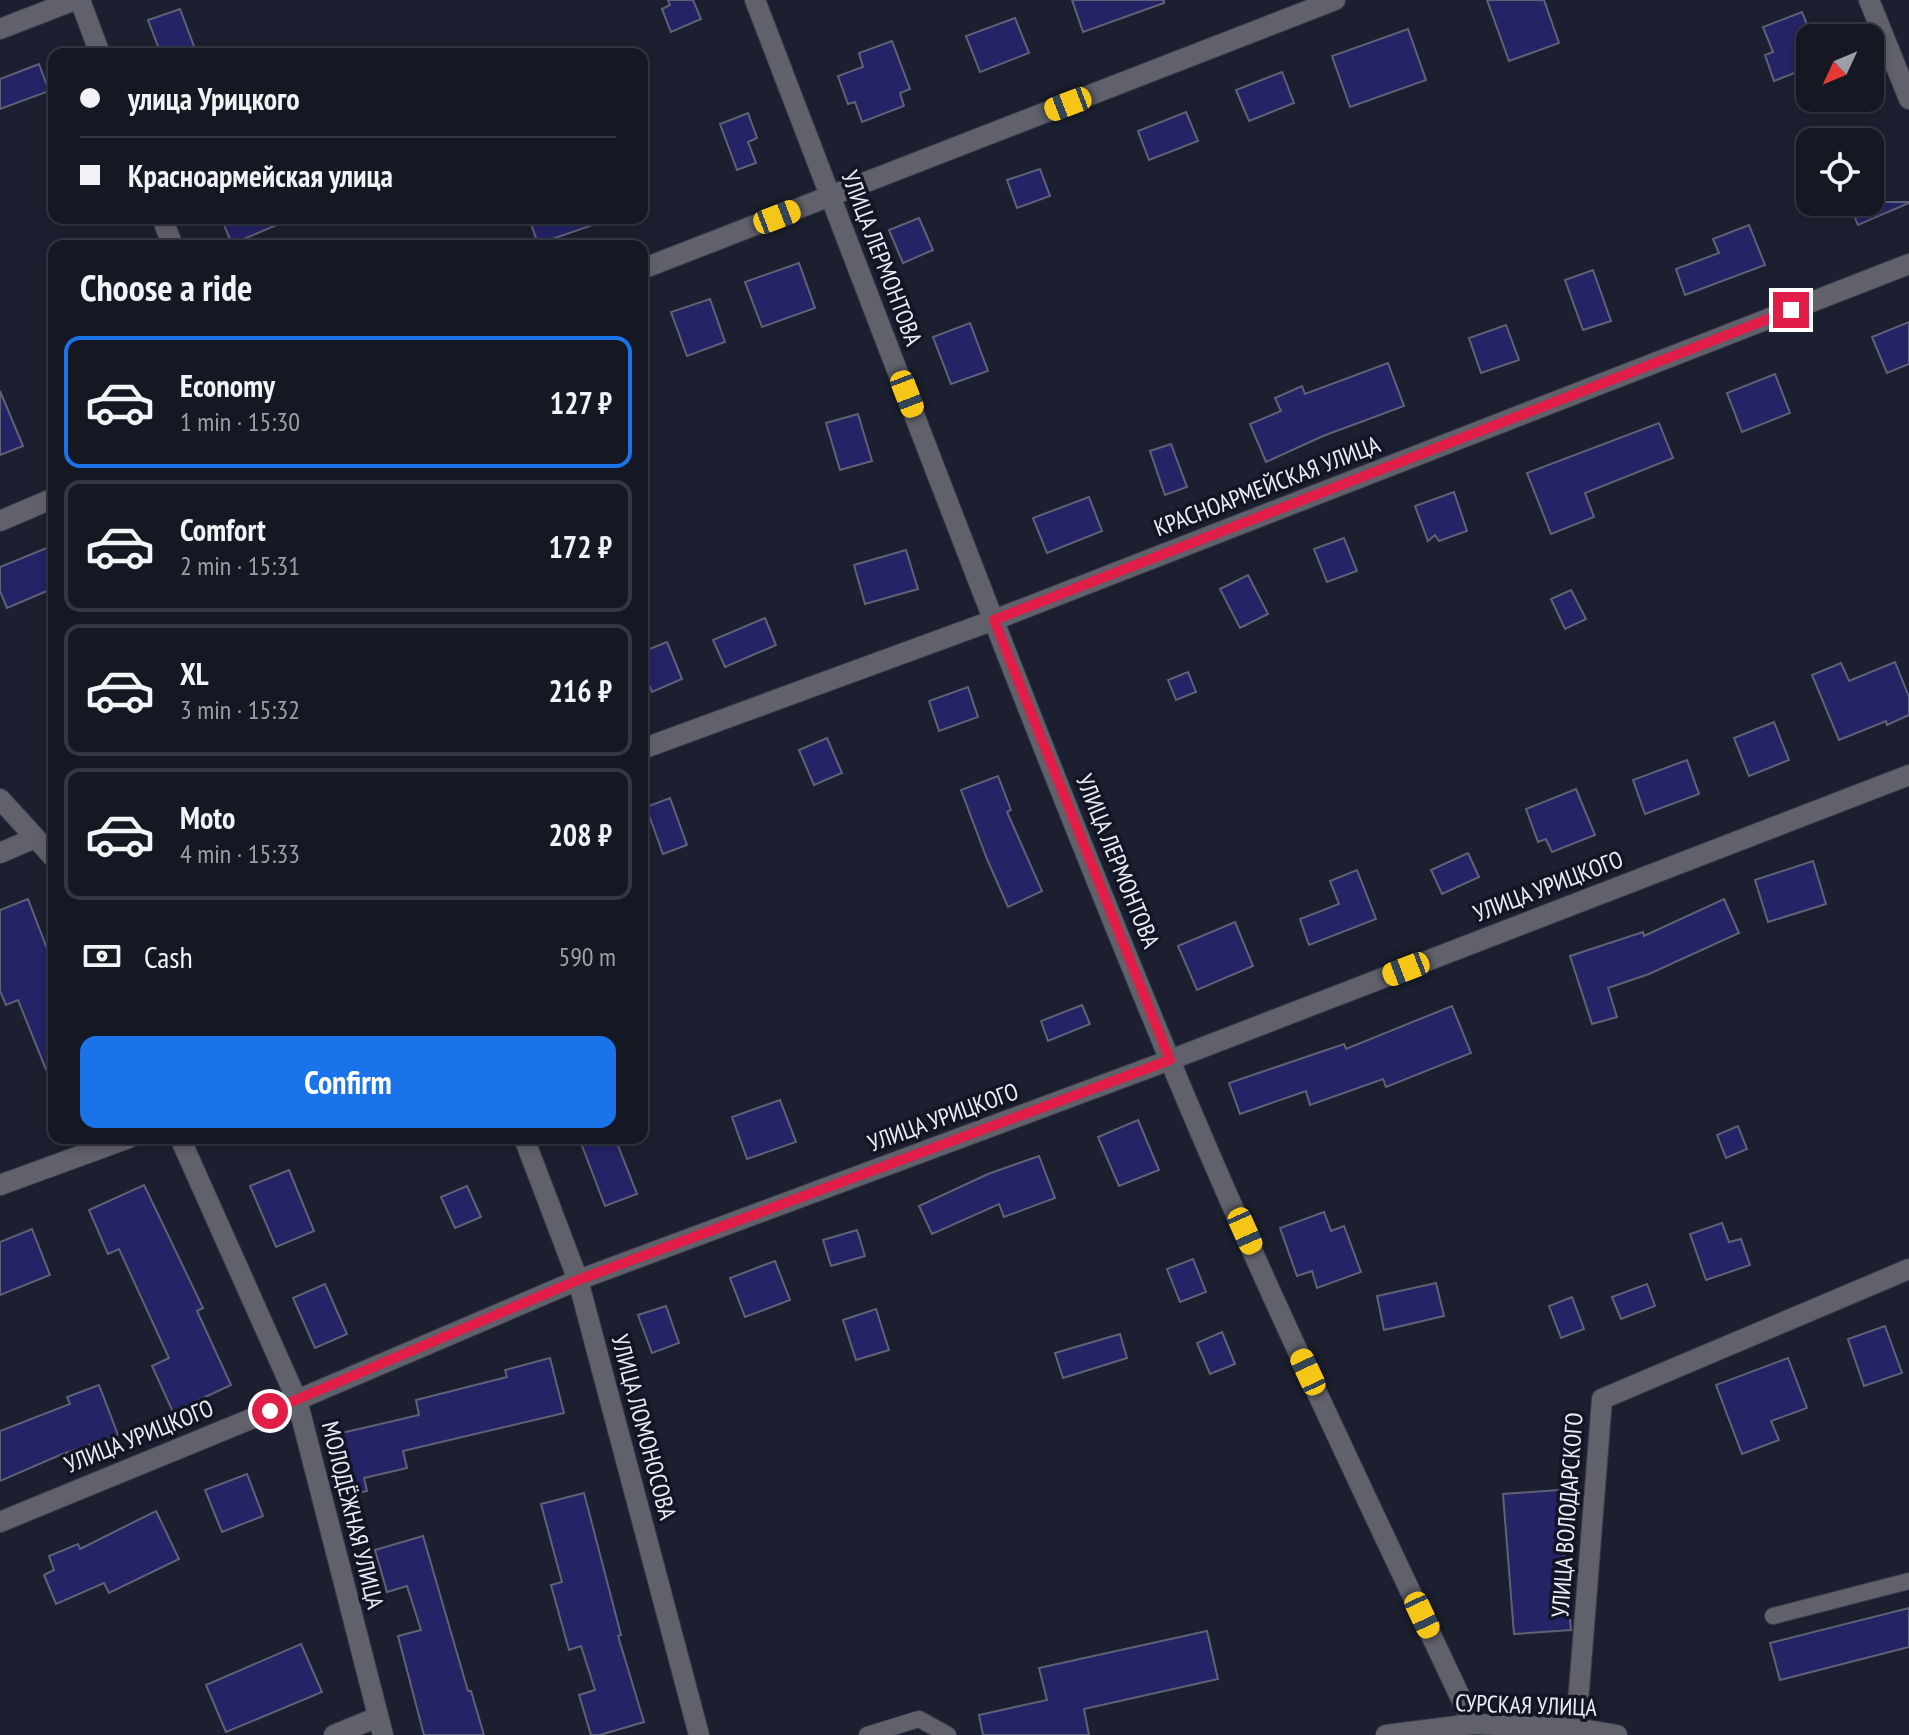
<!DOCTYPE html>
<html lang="en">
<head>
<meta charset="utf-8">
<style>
	:root { --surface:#151723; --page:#222430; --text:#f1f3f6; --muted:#9d9fa6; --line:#343641; --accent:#1a73e8 }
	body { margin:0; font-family:"PT Sans Narrow",sans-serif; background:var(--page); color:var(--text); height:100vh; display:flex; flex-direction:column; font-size:30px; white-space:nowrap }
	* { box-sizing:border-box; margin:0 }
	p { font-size:26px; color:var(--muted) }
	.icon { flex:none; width:44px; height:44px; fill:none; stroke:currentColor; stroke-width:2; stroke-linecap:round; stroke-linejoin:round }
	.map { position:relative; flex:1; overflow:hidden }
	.panel { position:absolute; left:48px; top:240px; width:600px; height:904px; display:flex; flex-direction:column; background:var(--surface); border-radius:16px; box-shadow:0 4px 12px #0003,0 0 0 2px var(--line) }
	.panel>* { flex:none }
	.hud { position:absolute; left:48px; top:48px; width:600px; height:176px; border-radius:16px; box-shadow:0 4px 12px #0003,0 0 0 2px var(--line); display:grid; align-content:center; height:176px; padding:0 32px; background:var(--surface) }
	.needle { width:52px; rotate:226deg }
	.fabs { position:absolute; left:1796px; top:24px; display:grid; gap:16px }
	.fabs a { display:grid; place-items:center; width:88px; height:88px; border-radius:16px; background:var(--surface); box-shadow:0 4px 12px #0003,0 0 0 2px var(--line); font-size:40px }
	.end { position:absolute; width:36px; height:36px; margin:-18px; border:10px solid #e11d48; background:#fff; box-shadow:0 0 0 4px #fff }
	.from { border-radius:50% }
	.car { position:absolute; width:24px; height:48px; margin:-24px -12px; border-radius:10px; box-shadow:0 0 6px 2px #0007; background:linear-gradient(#f5c518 24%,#345 0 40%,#f5c518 0 76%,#345 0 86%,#f5c518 0) }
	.hud b { display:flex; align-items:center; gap:28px; height:76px; font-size:30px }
	.hud b+b { border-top:2px solid var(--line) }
	.hud i { width:20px; height:20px; background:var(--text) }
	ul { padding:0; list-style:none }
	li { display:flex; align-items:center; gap:24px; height:132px; margin:0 16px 12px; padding:0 16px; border:4px solid var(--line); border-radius:16px }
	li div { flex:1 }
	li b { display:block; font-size:30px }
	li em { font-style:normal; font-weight:700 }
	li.current { border-color:var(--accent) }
	li>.icon { width:72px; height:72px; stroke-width:1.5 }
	h2 { padding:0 32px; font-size:36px; line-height:96px }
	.pay { display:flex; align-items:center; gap:20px; height:88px; padding:0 32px; font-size:30px }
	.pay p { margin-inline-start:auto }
	.action { display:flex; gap:16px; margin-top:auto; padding:16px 32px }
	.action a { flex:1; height:92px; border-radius:16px; background:var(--accent); color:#fff; font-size:32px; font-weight:700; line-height:92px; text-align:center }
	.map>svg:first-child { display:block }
</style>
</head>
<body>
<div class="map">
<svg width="1909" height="1735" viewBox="0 0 1909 1735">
	<rect width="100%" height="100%" fill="#1c1f2f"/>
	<path fill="#232366" stroke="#5e6275" stroke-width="2" d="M668,0H693L701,19L671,32L662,9L670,5Z
		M1072,0H1164V3L1083,32Z
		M1487,0H1544L1559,43L1509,61Z
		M180,9L195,49L182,54H161L148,20Z
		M1802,12L1810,32V67L1774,81L1765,55L1773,52L1763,27Z
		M1015,18L1029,53L980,72L966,36Z
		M1408,29L1426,80L1350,107L1332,56Z
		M892,41L910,89L900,93L904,106L862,122L855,102L848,104L838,76L863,67L859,53Z
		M39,64L49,91L0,109V79Z
		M1282,72L1294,103L1249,121L1236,90Z
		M1186,112L1198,141L1149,160L1138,131Z
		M748,113L757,138L748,142L756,163L737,170L720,124Z
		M1040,169L1050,196L1017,208L1007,180Z
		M1848,202H1909V203L1858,225Z
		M221,218H293L232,244Z
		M529,218H604V221L538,244Z
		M919,218L933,250L903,263L889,230Z
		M1749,225L1765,265L1685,295L1676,269L1719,253L1713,239Z
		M799,263L815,308L762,327L745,282Z
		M1593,270L1611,321L1583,330L1565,280Z
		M710,299L725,342L687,356L671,312Z
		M1909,322V364L1887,373L1872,337Z
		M970,323L988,371L951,384L933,337Z
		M1506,325L1519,360L1481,373L1469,338Z
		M1388,363L1404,406L1323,436L1266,462L1250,424L1281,411L1275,398L1302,386L1305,394Z
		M1775,374L1790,413L1742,432L1727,393Z
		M0,391L23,446L0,455Z
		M858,414L872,461L840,470L826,423Z
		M1659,423L1673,458L1585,493L1594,517L1551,534L1527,473Z
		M1171,444L1187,487L1165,495L1150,451Z
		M1454,492L1467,531L1439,541L1435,535L1428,541L1415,506Z
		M1089,497L1102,531L1047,553L1033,518Z
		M1344,538L1357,571L1327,582L1314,549Z
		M54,545V588L7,608L0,591V567Z
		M906,550L918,589L865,604L854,565Z
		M1248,575L1268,614L1240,628L1220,589Z
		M1571,590L1586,619L1565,629L1551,599Z
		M765,618L776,645L725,667L713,640Z
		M667,642L682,679L652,692L642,667V652Z
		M1895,662L1909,697V715L1887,725L1886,721L1839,740L1812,675L1841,663L1849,681Z
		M1188,672L1196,692L1176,700L1168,680Z
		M968,687L978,717L939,731L929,701Z
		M1774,722L1789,760L1749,776L1734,738Z
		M827,738L842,773L814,785L799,750Z
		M1687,760L1699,794L1645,814L1633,780Z
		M998,776L1011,810L1007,812L1042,891L1008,907L987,859L961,790Z
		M1576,789L1595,835L1552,852L1546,839L1538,842L1526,809Z
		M670,798L687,845L663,854L646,807Z
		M1468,853L1479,877L1442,894L1431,870Z
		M1813,861L1826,904L1768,922L1755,880Z
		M1357,870L1376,919L1309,945L1300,919L1339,904L1330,881Z
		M28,899L54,967L53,1087L18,1000L6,1005L0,991V910Z
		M1724,899L1739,933L1649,974L1608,988L1617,1017L1592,1024L1570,956L1643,932L1644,936Z
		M1235,922L1253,966L1197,990L1178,946Z
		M1082,1005L1090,1024L1048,1041L1041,1021Z
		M1452,1006L1471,1053L1386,1087L1383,1079L1310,1105L1306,1091L1240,1114L1229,1083L1344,1044L1346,1049Z
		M780,1100L796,1142L747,1159L732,1117Z
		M1138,1120L1159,1170L1119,1186L1098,1137Z
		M1738,1126L1747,1149L1726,1158L1717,1135Z
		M595,1138H615L637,1194L605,1206L581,1143Z
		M1039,1156L1055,1198L1004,1217L999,1204L932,1234L919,1206L988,1174Z
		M289,1170L314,1231L276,1247L250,1186Z
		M144,1185L203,1308L197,1311L231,1385L173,1412L152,1366L169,1358L119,1249L108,1254L89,1210Z
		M467,1186L481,1217L455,1228L441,1197Z
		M1324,1212L1331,1231L1344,1226L1361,1272L1317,1288L1312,1271L1297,1276L1280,1228Z
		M1722,1223L1729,1242L1741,1239L1750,1265L1706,1280L1690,1234Z
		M32,1229L50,1275L0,1295V1242Z
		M857,1230L865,1256L831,1266L823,1240Z
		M1193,1259L1206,1292L1180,1302L1167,1269Z
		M775,1261L790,1300L745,1317L730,1278Z
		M1436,1283L1444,1316L1384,1330L1377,1296Z
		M325,1284L347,1334L315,1348L293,1298Z
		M1647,1284L1655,1306L1621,1319L1612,1297Z
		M1572,1297L1584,1329L1561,1338L1549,1306Z
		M666,1306L679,1343L652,1353L638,1315Z
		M876,1309L889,1350L856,1360L843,1320Z
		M1885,1326L1902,1373L1864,1386L1848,1339Z
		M1222,1332L1235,1364L1210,1374L1197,1343Z
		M1120,1334L1127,1358L1063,1378L1055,1353Z
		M550,1358L564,1413L403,1451L407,1468L364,1478L367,1491L347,1495L333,1435L419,1415L416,1400L507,1377L505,1370Z
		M1788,1358L1807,1408L1771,1421L1779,1440L1742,1454L1716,1385Z
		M99,1385L118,1435L60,1455L0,1481V1431L70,1404L67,1397Z
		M247,1474L263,1516L222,1532L205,1490Z
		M1559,1490L1571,1630L1514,1634L1503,1494Z
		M584,1493L621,1635L618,1636L644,1722L600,1735H591L579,1695L595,1690L581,1646L569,1650L551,1585L562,1582L541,1504Z
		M156,1511L179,1559L109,1593L104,1583L56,1604L44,1575L54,1570L49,1556L78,1544L80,1549Z
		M423,1536L468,1691H471L484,1735H424L398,1636L421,1630L407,1586L387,1592L375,1550Z
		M1909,1608V1647L1780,1680L1770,1643Z
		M1207,1631L1218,1679L1084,1709L1089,1735H983L979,1715L1047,1700L1039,1668Z
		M301,1644L322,1692L226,1732L206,1685Z"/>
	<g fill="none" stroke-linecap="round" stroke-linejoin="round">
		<defs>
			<path id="service" d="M1773,1616L1909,1581
				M867,1735L919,1719L948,1735"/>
			<path id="minor" d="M80,0L100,54
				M1869,0L1909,99
				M0,29L75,0
				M162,218L173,246
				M642,269L1335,0
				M0,521L54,498
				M642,749L994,620L1909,264
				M0,799L54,858
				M0,853L35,838
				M180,1138L297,1400L383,1735
				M524,1138L578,1280L699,1735
				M0,1185L129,1138
				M0,1522L297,1400L578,1280L1170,1060L1909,775
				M1576,1728L1602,1399L1909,1269
				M334,1735L378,1717
				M1386,1735L1473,1724"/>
			<path id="tertiary" d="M755,0C891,353 1024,708 1169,1058C1262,1283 1369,1503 1473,1724L1576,1728L1617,1735"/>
		</defs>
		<use href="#service" stroke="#393c4b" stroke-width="18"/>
		<use href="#minor" stroke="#393c4b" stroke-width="22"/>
		<use href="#tertiary" stroke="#393c4b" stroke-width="22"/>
		<use href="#service" stroke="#60616a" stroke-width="16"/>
		<use href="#minor" stroke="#60616a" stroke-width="20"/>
		<use href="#tertiary" stroke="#60616a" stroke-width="20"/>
	</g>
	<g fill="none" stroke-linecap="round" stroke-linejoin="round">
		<path stroke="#e11d48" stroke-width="10" d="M270,1411L578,1280L1170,1060L994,620L1791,310"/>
	</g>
	<g text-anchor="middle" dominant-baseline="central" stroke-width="7" stroke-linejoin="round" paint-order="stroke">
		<g font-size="24" fill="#eaecf8" stroke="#131525">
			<text transform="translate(882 258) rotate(69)">УЛИЦА ЛЕРМОНТОВА</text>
			<text transform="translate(1267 486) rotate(-21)">КРАСНОАРМЕЙСКАЯ УЛИЦА</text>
			<text transform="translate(1118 861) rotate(68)">УЛИЦА ЛЕРМОНТОВА</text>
			<text transform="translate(1548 886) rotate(-21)">УЛИЦА УРИЦКОГО</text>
			<text transform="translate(943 1117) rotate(-20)">УЛИЦА УРИЦКОГО</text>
			<text transform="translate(644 1427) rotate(75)">УЛИЦА ЛОМОНОСОВА</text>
			<text transform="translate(139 1436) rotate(-22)">УЛИЦА УРИЦКОГО</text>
			<text transform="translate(353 1515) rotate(76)">МОЛОДЁЖНАЯ УЛИЦА</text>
			<text transform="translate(1567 1515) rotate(-86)">УЛИЦА ВОЛОДАРСКОГО</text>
			<text transform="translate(1526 1705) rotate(2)">СУРСКАЯ УЛИЦА</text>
		</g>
	</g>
</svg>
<div class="fabs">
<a><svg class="needle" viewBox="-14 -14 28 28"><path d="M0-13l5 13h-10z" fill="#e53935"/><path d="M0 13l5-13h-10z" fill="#9d9fa6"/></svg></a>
<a><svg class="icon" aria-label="locate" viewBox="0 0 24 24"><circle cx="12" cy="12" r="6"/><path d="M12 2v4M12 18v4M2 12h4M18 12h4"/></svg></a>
</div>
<i class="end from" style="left:270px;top:1411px"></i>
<i class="end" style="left:1791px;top:310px"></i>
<i class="car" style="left:1068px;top:104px;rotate:249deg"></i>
<i class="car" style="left:777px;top:217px;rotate:69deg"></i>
<i class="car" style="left:907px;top:394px;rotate:159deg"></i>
<i class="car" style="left:1406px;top:969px;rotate:249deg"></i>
<i class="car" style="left:1245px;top:1231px;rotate:156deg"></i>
<i class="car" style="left:1308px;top:1372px;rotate:335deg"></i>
<i class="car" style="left:1422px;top:1615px;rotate:155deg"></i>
<div class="hud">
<b><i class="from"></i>улица Урицкого</b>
<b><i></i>Красноармейская улица</b>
</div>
<section class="panel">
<h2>Choose a ride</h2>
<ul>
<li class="current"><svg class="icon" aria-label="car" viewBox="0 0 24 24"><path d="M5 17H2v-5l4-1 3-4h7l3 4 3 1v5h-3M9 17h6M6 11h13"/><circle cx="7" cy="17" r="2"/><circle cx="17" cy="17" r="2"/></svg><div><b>Economy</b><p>1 min · 15:30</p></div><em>127 ₽</em></li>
<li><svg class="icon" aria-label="car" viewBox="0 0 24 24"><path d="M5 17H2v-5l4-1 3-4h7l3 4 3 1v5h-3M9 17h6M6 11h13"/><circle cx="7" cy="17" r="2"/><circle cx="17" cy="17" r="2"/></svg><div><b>Comfort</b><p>2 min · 15:31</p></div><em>172 ₽</em></li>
<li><svg class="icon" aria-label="car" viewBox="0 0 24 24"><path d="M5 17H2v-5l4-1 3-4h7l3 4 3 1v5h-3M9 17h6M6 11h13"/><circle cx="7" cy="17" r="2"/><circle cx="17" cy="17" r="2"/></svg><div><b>XL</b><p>3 min · 15:32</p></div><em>216 ₽</em></li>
<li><svg class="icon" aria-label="car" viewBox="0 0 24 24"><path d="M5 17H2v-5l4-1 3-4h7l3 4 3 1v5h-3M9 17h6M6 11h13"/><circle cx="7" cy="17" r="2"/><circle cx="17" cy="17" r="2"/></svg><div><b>Moto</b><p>4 min · 15:33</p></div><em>208 ₽</em></li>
</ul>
<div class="pay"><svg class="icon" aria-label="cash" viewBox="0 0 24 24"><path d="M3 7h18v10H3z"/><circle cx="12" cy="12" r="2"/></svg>Cash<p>590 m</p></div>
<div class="action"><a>Confirm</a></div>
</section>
</div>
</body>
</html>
